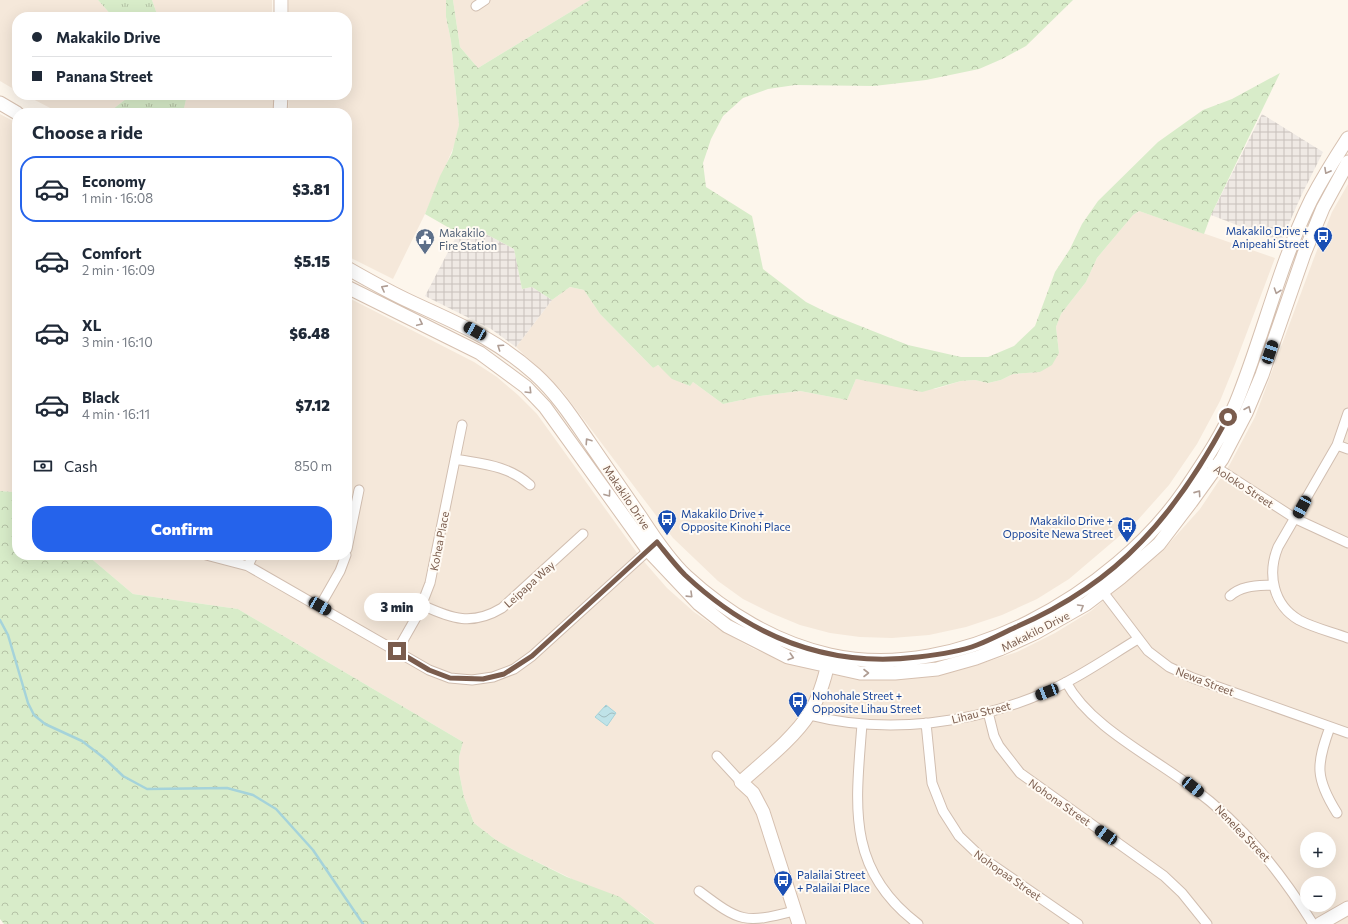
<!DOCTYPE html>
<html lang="en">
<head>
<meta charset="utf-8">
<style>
	:root { --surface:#fff; --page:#f6f6f7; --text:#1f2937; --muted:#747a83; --line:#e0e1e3; --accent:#2563eb }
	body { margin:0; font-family:Commissioner,sans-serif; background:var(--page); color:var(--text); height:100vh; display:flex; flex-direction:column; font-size:15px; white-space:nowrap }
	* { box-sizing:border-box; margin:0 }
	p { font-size:13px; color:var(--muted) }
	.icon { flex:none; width:22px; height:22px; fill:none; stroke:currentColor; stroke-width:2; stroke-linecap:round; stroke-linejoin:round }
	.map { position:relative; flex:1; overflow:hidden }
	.panel { position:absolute; left:12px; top:108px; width:340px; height:452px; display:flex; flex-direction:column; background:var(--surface); border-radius:16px; box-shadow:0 4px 16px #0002 }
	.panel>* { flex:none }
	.top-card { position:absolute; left:12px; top:12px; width:340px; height:88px; border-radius:16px; box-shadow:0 4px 16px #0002; display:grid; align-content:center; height:88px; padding:0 20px; background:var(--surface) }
	.buttons { position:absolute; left:1300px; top:832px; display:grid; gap:8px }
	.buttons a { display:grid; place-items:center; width:36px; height:36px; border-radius:50%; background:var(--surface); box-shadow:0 4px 16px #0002; font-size:20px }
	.end { position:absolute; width:18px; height:18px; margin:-9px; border:5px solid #7a5c4d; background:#fff; box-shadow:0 0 0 2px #fff }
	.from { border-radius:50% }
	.bubble { position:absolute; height:28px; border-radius:14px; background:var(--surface); box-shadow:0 4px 16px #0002; font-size:13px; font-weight:800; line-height:28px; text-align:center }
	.car { position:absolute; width:12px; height:24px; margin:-12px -6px; border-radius:5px; box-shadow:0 0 3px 1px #0007; background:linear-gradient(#222 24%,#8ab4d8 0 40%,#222 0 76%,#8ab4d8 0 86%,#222 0) }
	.top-card b { display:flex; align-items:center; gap:14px; height:38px; font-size:15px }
	.top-card b+b { border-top:1px solid var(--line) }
	.top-card i { width:10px; height:10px; background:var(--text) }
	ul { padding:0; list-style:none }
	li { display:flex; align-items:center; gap:12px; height:66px; margin:0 8px 6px; padding:0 12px; border:2px solid transparent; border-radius:16px }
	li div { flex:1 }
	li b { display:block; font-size:15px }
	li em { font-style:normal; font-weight:800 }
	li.on { border-color:var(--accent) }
	li>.icon { width:36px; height:36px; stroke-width:1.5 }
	h2 { padding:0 20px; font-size:18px; line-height:48px }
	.pay { display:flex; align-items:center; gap:10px; height:44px; padding:0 20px; font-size:15px }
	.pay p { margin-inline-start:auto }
	.cta { display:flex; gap:8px; margin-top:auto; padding:8px 20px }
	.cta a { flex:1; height:46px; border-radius:16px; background:var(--accent); color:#fff; font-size:16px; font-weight:800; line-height:46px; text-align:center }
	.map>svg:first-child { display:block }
</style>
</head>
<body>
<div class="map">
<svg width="1348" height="924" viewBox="0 0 1348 924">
	<defs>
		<pattern id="industrial-grid" width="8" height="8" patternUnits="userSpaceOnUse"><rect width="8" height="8" fill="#efe9e4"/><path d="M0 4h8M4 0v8" fill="none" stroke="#c7c0bb"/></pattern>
		<pattern id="grass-tufts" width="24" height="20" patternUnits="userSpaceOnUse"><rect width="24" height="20" fill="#d8ecc9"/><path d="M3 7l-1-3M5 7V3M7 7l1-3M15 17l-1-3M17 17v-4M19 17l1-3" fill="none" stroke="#b4c2a5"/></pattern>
		<pattern id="forest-crowns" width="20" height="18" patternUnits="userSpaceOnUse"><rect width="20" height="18" fill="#d8ecc9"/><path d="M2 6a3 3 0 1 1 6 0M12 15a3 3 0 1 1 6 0" fill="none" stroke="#b4c2a5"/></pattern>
		<pattern id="water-waves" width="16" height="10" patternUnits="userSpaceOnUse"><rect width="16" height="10" fill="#bfe3e8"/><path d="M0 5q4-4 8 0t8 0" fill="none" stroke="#a0bbbe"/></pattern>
	</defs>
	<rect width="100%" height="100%" fill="#fdf6ec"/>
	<path fill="#f5e8da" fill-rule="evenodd" d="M0,0H98L113,17H17V91L0,81Z
		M152,0H272V17H158Z
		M289,0H446V17L451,41L459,125L457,139L425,214L393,279L347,256V113H288L289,95H347V17H289Z
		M453,0H590L478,68L460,47Z
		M25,95H131L108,113H60Z
		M187,95H273V110L272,113H183Z
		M0,114L17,123V496L13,492L0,491Z
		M1348,184V924H655L642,913L519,853L496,840L474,823L464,797L459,772V757L463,742L238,609L133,594L87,555H347V297L474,362L497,377L518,395L537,414L640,557L667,588L694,612L723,632L754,649L787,662L822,671L935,674L977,665L1017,652L1055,633L1091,611L1164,549L1200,509L1230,464L1255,417L1314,258L1332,212ZM1307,839H1329V861H1307ZM1307,883H1329V905H1307Z
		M1139,211L1275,258L1235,364L1220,401L1197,444L1169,485L1136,522L1069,579L1037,599L1002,615L966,627L929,635L892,638L860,637L830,633L800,625L771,613L743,599L718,581L673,538L563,392L516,347L552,300L570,287L584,290L600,314L653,368L657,365L689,386L693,382L723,404L760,396L800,391L847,400L856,379L935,389L961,381L975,380L988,383L1001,380L1013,374L1040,372L1059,353L1056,327L1061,314L1086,282L1097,258L1133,215Z"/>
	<path fill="url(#industrial-grid)" d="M1262,114L1323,152L1301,196L1281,242L1211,215Z
		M458,233H484L514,249L522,289L532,287L552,300L516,347L491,329L425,296Z"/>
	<path fill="url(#grass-tufts)" d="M98,0H152L158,17H113Z
		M131,95H187L183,113H108Z"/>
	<path fill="url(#forest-crowns)" d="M446,0H453L460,47L478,68L590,0H1073L1026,46L1002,59L979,69L926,80L874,86L795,85L768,89L743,98L723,116L711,139L703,163L706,187L752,216L763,269L806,302L830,314L908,345L961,357H988L1014,346L1035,326L1055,272L1070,249L1082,224L1098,201L1158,142L1203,110L1232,99L1280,73L1211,215L1204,234L1139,211L1133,215L1097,258L1086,282L1061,314L1056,327L1059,353L1052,365L1040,372L1013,374L1001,380L988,383L975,380L961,381L922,392L856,379L847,400L800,391L760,396L723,404L693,382L690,386L672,379L658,365L653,368L600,314L584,290L570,287L552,300L532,287L522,289L514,249L484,233H458L425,214L440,176L452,153L459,125L451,41L446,17Z
		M0,491L13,492L17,496V555H87L133,594L238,609L463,742L459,757V772L464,797L474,823L496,840L519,853L567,877L620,897L655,924H4L0,919Z"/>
	<path fill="url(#water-waves)" stroke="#a5d3da" d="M606,705L616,713L607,726L595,717Z"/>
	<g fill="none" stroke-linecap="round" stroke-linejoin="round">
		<path stroke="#a5d3da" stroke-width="2.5" d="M0,620L8,635L28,703L34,715L45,724L82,741L104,758L123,776L147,789L227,788L253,795L276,809L313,850L363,924"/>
		<defs>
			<path id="street" d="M476,6L485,0
				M1348,413L1337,445L1278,547C1267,574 1273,605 1299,620C1314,628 1332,632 1348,638
				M1337,445L1348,449
				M455,459C482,464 508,465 530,485
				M1211,464L1296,519L1348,543
				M347,549L359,490
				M206,555L248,566L429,670L450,678L472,680L493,677L514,669L532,656L652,547
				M248,566L253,555
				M1100,588L1148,651L1169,667L1193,678L1348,733
				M1230,596C1242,585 1257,586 1273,585
				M422,605C452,619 472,626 502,608L583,534
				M320,606L340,571L346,555
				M397,651L418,614L430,583L462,425
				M1066,682C1090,727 1153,757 1193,788C1243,825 1280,871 1313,924
				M988,712L994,736L999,746L1020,773L1164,876L1182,893L1207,924
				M809,715C887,735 973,724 1046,692C1079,678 1108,657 1138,639
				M926,723L932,783L943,811L959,836L981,857L1078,924
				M862,724C856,804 845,869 918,924
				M1330,727C1316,765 1315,778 1337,813
				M717,756L741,782
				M699,891C740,922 744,924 794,911"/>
			<path id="secondary" d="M281,0V17
				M0,103L17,113
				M280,113L281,95
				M347,268C368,280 389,292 411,302C458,324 495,338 535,374C557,394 572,417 589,442C606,467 624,493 642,519C655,539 669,560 686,576C726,613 776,643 830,655C958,684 1114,593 1185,490C1203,463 1223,434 1236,403C1263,337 1279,265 1311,200C1322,179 1335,158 1348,138
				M347,287L480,353L526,387L545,407L648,550L699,604L727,626L788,657L860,673H895L937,669L976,658L1000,649L1035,633L1086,604L1120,578L1159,544L1191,502L1222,459L1246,413L1262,375L1304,254L1323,208L1348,162
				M799,924L763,812L753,793L741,782C762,763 795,737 809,714C820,697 825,678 829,659
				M1320,924L1348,908"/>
		</defs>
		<use href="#street" stroke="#d1beb0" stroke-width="11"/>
		<use href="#secondary" stroke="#d6c0b0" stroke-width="15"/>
		<use href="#street" stroke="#fff" stroke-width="9"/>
		<use href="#secondary" stroke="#fff" stroke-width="13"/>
	</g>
	<defs><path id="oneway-chevron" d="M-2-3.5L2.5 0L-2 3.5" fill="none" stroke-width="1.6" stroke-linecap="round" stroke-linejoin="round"/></defs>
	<g stroke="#af9d94">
		<use href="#oneway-chevron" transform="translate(1327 171) rotate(119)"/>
		<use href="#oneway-chevron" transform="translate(384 288) rotate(-152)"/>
		<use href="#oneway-chevron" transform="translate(1277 291) rotate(109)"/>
		<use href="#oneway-chevron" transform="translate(420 323) rotate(25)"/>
		<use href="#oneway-chevron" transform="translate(500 347) rotate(-146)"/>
		<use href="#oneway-chevron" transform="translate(529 391) rotate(45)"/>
		<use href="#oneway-chevron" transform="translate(1248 409) rotate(-67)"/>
		<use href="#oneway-chevron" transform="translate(588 441) rotate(-124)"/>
		<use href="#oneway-chevron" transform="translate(1198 493) rotate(-55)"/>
		<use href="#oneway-chevron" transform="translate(608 494) rotate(54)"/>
		<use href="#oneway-chevron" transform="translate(690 595) rotate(44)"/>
		<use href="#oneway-chevron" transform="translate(1081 607) rotate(-30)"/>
		<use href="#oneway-chevron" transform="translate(791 657) rotate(17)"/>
		<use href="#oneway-chevron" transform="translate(866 673)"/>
	</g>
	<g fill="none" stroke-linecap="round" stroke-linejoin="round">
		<path stroke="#7a5c4d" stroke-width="5" d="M397,651L429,670L450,678L483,679L504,674L532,656L657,542C666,553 675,565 685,575C750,636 828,668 918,657C937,655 959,652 977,645C990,640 1003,633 1016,627C1062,607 1106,579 1141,542C1177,505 1204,462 1228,417"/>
	</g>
	<defs>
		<symbol id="bus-pin" viewBox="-11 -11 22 30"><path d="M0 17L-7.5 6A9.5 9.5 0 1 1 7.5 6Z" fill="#1a4fb4" stroke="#fffaf3"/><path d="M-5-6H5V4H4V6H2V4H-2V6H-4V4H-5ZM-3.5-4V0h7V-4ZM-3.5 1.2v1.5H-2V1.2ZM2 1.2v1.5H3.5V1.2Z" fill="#fff"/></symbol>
		<symbol id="civic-pin" viewBox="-11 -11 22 30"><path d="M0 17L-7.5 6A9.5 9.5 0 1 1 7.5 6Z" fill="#5c6f8a" stroke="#fffaf3"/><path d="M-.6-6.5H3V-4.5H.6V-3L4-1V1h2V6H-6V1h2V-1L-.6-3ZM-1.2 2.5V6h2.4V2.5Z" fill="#fff"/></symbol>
	</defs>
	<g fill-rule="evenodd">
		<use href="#bus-pin" x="1312" y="225" width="22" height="30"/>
		<use href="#civic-pin" x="414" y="227" width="22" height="30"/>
		<use href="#bus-pin" x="656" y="508" width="22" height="30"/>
		<use href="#bus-pin" x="1116" y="515" width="22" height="30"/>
		<use href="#bus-pin" x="787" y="690" width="22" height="30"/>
		<use href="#bus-pin" x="772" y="869" width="22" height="30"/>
	</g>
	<g text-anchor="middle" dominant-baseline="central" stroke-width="4" stroke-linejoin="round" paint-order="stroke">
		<g font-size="11" fill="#164399" stroke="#fffaf3" text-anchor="start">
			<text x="1309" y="230" text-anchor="end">Makakilo Drive +<tspan x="1309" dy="13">Anipeahi Street</tspan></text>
			<text x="681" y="513">Makakilo Drive +<tspan x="681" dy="13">Opposite Kinohi Place</tspan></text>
			<text x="1113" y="520" text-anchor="end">Makakilo Drive +<tspan x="1113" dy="13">Opposite Newa Street</tspan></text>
			<text x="812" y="695">Nohohale Street +<tspan x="812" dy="13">Opposite Lihau Street</tspan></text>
			<text x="797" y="874">Palailai Street<tspan x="797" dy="13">+ Palailai Place</tspan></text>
		</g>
		<g font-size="11" fill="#4e5e75" stroke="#fffaf3" text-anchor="start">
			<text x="439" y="232">Makakilo<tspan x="439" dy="13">Fire Station</tspan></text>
		</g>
		<g font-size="11" fill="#7a5c4d" stroke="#fffaf3">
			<text transform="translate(1244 486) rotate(33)">Aoloko Street</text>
			<text transform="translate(627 497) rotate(56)">Makakilo Drive</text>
			<text transform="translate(439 541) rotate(-79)">Kohea Place</text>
			<text transform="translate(529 584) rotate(-42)">Leipapa Way</text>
			<text transform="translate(1035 631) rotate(-27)">Makakilo Drive</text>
			<text transform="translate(1205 681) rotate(21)">Newa Street</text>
			<text transform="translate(981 712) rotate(-14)">Lihau Street</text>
			<text transform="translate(1060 802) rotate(35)">Nohona Street</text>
			<text transform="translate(1243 833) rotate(46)">Nenelea Street</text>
			<text transform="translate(1008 875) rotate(35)">Nohopaa Street</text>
		</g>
	</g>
</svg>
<div class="buttons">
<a>+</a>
<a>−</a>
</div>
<i class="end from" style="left:1228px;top:417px"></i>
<i class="end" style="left:397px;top:651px"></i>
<div class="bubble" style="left:364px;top:593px;width:66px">3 min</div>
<i class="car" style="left:475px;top:331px;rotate:299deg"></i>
<i class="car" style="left:1270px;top:352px;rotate:19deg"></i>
<i class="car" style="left:1302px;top:507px;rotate:209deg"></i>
<i class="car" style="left:320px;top:606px;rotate:120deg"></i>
<i class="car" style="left:1047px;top:692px;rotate:249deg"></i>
<i class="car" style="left:1193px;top:787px;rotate:129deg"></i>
<i class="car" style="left:1106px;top:835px;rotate:305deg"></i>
<div class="top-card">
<b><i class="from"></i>Makakilo Drive</b>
<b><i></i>Panana Street</b>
</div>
<section class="panel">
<h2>Choose a ride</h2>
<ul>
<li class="on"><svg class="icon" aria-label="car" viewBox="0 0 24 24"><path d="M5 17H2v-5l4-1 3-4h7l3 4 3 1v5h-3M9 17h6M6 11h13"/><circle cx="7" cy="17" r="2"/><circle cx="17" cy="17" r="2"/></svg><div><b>Economy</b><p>1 min · 16:08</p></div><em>$3.81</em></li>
<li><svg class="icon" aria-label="car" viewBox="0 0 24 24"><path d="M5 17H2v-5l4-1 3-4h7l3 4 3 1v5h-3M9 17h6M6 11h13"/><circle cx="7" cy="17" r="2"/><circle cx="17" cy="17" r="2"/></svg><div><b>Comfort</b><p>2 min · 16:09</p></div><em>$5.15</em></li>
<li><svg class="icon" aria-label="car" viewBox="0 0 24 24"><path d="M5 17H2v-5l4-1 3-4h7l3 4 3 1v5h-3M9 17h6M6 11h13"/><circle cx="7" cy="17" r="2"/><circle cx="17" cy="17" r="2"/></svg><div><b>XL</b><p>3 min · 16:10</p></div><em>$6.48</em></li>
<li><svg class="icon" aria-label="car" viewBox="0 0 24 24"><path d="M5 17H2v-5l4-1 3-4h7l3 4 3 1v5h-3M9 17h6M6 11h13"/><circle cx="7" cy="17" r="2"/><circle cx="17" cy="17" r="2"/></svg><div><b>Black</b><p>4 min · 16:11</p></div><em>$7.12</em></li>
</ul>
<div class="pay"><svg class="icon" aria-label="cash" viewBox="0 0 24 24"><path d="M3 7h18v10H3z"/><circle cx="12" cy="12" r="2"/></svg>Cash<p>850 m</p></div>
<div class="cta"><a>Confirm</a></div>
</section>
</div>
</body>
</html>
